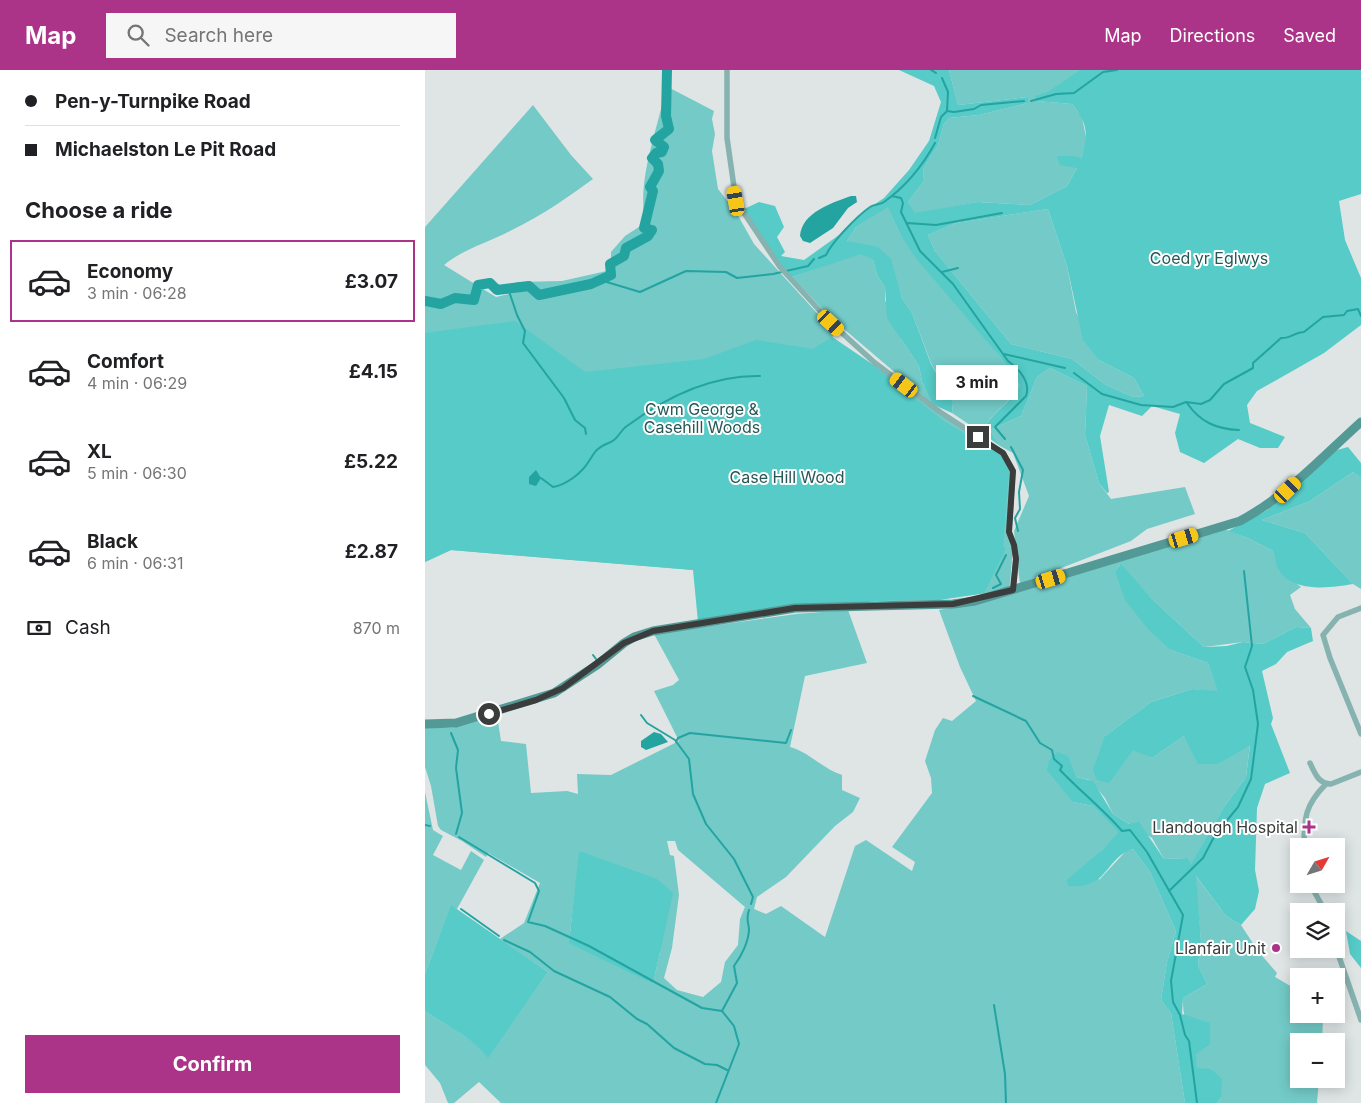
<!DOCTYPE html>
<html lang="en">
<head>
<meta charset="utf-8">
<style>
	:root { --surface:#fff; --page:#f6f6f6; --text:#202124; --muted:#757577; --line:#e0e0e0; --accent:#ab3388 }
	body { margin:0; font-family:Inter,sans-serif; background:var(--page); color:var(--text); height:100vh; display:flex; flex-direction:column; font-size:19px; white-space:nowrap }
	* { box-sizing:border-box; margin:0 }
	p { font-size:16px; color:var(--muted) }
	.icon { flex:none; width:28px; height:28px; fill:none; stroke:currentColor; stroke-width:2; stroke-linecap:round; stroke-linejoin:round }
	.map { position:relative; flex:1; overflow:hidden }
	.drawer { display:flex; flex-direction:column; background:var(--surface); width:425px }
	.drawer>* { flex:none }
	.banner { display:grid; align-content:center; height:110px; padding:0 25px; background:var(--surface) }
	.needle { width:32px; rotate:51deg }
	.controls { position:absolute; left:865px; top:768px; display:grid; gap:10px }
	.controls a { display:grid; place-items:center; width:55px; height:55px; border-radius:0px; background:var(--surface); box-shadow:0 2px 12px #0003; font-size:25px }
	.end { position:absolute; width:22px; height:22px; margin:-11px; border:6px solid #3a3d3c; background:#fff; box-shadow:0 0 0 2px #fff }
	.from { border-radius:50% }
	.bubble { position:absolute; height:35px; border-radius:0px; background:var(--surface); box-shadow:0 2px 12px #0003; font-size:16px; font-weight:700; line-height:35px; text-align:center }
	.car { position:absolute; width:15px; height:30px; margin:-15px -8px; border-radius:6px; box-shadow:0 0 4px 1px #0007; background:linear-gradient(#f5c518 24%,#345 0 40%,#f5c518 0 76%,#345 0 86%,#f5c518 0) }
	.banner b { display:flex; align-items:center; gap:18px; height:48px; font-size:19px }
	.banner b+b { border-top:1px solid var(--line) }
	.banner i { width:12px; height:12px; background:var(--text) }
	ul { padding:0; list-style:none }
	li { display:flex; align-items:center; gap:15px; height:82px; margin:0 10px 8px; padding:0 15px; border:2px solid transparent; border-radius:0px }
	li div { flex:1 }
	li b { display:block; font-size:19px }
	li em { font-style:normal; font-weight:700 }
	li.current { border-color:var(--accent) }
	li>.icon { width:45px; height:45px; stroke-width:1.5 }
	h2 { padding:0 25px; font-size:22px; line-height:60px }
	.pay { display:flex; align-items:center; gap:12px; height:55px; padding:0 25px; font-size:19px }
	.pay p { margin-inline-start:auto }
	.cta { display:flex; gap:10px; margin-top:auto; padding:10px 25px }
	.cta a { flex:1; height:58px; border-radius:0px; background:var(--accent); color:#fff; font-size:20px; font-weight:700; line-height:58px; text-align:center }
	header { display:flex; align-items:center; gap:30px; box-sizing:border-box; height:70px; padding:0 25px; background:var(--accent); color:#fff }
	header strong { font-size:24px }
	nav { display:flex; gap:28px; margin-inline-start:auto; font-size:18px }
	.search { width:350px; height:45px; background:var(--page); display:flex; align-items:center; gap:12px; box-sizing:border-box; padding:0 18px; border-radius:0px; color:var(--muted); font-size:19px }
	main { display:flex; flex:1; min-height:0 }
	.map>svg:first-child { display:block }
</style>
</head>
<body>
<header>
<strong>Map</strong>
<div class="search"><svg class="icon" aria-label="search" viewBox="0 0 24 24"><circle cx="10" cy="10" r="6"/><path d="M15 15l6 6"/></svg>Search here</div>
<nav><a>Map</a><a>Directions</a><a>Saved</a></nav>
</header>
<main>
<section class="drawer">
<div class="banner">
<b><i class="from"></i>Pen-y-Turnpike Road</b>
<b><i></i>Michaelston Le Pit Road</b>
</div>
<h2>Choose a ride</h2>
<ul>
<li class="current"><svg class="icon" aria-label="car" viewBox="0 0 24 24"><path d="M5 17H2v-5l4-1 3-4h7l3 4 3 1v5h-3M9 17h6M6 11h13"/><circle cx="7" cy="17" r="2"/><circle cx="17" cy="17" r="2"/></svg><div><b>Economy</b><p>3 min · 06:28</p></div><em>£3.07</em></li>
<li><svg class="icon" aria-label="car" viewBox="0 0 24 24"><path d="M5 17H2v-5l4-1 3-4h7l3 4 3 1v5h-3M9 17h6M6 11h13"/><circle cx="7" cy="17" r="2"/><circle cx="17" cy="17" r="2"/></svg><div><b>Comfort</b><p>4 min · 06:29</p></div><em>£4.15</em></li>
<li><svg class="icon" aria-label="car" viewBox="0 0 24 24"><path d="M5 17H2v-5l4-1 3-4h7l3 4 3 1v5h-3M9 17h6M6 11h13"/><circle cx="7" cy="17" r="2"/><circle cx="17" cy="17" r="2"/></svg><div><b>XL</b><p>5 min · 06:30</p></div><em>£5.22</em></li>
<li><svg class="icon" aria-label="car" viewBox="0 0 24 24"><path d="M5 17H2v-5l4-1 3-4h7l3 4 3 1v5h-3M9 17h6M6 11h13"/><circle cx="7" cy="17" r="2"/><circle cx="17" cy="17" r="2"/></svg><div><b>Black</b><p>6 min · 06:31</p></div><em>£2.87</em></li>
</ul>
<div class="pay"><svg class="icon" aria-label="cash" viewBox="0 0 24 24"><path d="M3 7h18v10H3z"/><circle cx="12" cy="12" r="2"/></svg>Cash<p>870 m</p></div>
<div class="cta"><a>Confirm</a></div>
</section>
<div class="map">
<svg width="936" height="1033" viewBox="0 0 936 1033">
	<rect width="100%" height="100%" fill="#dfe5e5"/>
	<path fill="#73cac7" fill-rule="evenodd" d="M524,0H654L612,31L647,34L657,47L662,72L652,98L642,116L605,135L553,132L490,144L483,132L499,111L498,99L513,75L519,54L524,48L554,45L603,33V27L533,35Z
		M241,16L289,41L287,49L290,64L287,81L293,119L311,142L329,174L411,264L407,267L575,382L587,401L582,461L588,475L585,515L577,521L513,530L451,531L268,500L26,480L0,492V157L108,35L146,85L168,109C142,128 116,146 87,160C65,172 38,179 19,195L71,227L93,222L91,212L137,211L186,200V182L200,166L220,153C212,106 233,61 241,16Z
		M463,136L475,164L576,288L595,315C585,334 565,342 557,363L527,343L528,332L506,293L487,243L477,228L465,189L422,171L431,157Z
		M623,139L642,196L651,242L674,290L709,308L719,326L708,327L681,315L647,289L586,274L510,181L503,165L531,153Z
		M436,183L448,190L452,205L460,217V230L476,269L494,296L497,312L507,334L406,248L367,207Z
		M625,298L662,316L660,365L674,413L686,429L760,417L770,444L722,459L706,471L595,514L589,461L604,426L588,383L575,376L565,360L596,346L612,307Z
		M928,402L936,408V519L928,514L880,463L837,450L885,431Z
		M799,459L823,468L848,481L855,501L876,517L865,525L870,539L886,558L871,557L838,574L818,572L779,577L727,529L695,495L690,501L746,580L783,593L794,622L767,619L726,632L680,666L727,688L759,666L794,694L825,674L821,707L799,737L766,795L763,788L739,789L727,768L688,744L680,728L665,710L651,707L648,732L668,736L695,762L676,781L674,810L701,781L708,779L725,802L751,861L742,892L736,930L746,943L760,1033H76L54,1012L29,1033H23L15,1013L0,995V941C22,957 46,966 63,987L123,902L75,869L99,853L115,813L63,783L61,787L37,771L16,760L13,756L6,716L0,697V657L27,658L72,645L76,671L101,674L106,723L142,721L153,724L152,704L186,705L254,671L229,621L248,615L254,610L229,564L371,544L423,540L442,593L380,606L365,677C384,682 398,699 417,705V720L435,728L428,742L410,756L361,807L332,827L329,839L341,844L356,836L400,867L430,776L441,770L487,801L490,792L467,777L507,723L506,708L500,691L510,660L518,648L527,651L551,631L535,597L514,540L556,532ZM242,771H250L253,780L320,837L315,849L313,875L300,892L296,912L278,927L252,920L239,908L247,878L254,825L249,786L245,785ZM155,781L235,882L228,914L171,885L145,863Z
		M0,722L8,760L18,766L8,785L36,800L46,781L59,790L32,839L26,836L0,904Z
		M770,805L801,846L816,855L833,881L852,903L850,907L874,921V944H895L898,950L897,971H874V1009H894L892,1033H792L796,1027L786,999H772C770,973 757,954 758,928L782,914L773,895L776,871Z"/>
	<path fill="#56cbc7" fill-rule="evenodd" d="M474,0H524L533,35L603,27V33L554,45L524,48L519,54L513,75L498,99L499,111L483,132L490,143L553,132L605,135L642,116L652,98L635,95L632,86H648L656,88C664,66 663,53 647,34L612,31L610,26L623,22L654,0H936V124L914,131L920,170L936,208V255L899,283L832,321L822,335L825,353L860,367L853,378H835L813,369L779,393L755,382L750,363L755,344L727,336L717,346L684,335L675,366L684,422L682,423L674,413L660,365L662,316L625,298L612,307L596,346L565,360L575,376L557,363C565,342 586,334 595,315L576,288L490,187L475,164L463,137L431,157L422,171L453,177L466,189L477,228L487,243L506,294L528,332L527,343L507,334L497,312L494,296L462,248L460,217L452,205L448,190L436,184L367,207L352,192L319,139L334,132L350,136L359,157L352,167L360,182L356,186L379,190L414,165L437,143L459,128L484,100L504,71L516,32L509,16ZM623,139L642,196L658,270L674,290L709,308L719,326L708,327L681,315L647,289L586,274L510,181L503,165L531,153Z
		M90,251L160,302L279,289L331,270L388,279L407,267L450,296L520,352L576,385L580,389L584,401L578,477L581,478L559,523L513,530L451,531L273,552L268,500L26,480L0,492V263Z
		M923,377L936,393V408L928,402L885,431L837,450L880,463L928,514C906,518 868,523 854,500C851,495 850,487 848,481L823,468L803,461L842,440L912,380Z
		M696,494L727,529L779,577L802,576L818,572L838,574L871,557L886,558L888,571L862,582L851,594L837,601L848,648L846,654L865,703L840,714L832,738L830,800L834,821L830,839L816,855L801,846L771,806L776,871L773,895L782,914L758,928L757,944L785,953V974L771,984L772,998L786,999L797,1009L796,1027L792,1033H760L746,943L736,930L742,892L751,861L725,802L708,779C679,788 685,819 643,816L642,810L676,781L694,762L668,736L648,732L622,700L624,691L632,682L643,686L651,707L668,711L688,744L704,754L714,752L739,789L763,788L766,794L799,737L821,707L825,675L794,694H773L759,666L727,688L708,680L684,713L672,710L668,700L680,666L726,632L767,619L793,621L783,593L746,580L723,559L700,530L690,501Z
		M154,781L232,809L248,823L228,914L144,873Z
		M26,835L123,902L63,988C46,966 22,957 0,941V904Z
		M921,861L936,871V898L925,884Z"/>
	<path fill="#23a4a1" d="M426,126H431L432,132L423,138L408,158L385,173L378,171L375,166C377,142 407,133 426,126Z
		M111,400L116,408L111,416L104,414V407Z
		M229,662L236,664L243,672L221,680L216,677V671Z"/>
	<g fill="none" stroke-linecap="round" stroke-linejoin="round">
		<path stroke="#23a4a1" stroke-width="2" d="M506,0L511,3
			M606,31L631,24L649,23L678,2L692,0
			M522,41L529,42L549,39L556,35L599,31
			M510,68L516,47L522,41L523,22L517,8
			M467,126L476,128L478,133L476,142L495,181L528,214L583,291C594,299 606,312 601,326L570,357L580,369
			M482,153L511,155L577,143
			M394,188L401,185C407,172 432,146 445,137C449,134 455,135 459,132C480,117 498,95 510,73
			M517,202L533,198
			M175,210L215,222L261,201L301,202L312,208L348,204L383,196L389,189
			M83,218L92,245L100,261L98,273L139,328L150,350L160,358L161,364
			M579,284L640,298
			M649,303L677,324L716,335L748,337L761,332L776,334L785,330L799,314L828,298V293L856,268C865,269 870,262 879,262L898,247L919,245L922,241L933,239L936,246
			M762,333C775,352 791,359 814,360
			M586,377L598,400L594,422L595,439L590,448L593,461
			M116,408L128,417C141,415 157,403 164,391C167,387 169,382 173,379C178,374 184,374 189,370C194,366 197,359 202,356C241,327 285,305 335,306
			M568,518L576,514L571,505L581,485
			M168,585L171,589
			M548,626L601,651L615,673L627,680L629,689L637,696L635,700C656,722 678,739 697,761L705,760L722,782L758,845L746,911L748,932L755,945L760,965L764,971L772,1033
			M216,645L222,653L250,670L264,689L268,724L281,754L309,789L328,827L326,834
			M26,663L33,680L31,698L37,743L31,764
			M251,672L253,668L265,663L361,673L366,660
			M0,755L5,756
			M34,767L110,813L114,821L103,852L120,856L164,876L277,938L297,941
			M744,821L778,788L790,765L813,737L826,709L833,654L828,620L820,597L827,576L819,501
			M36,839L74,866
			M79,870L105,882L129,901L185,927L212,949L222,954L249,978L280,994L292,995L302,1000
			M569,935L580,1004L581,1033
			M291,1033L314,974L309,956L297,941L312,913L309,896C316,887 324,871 324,859C323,851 321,848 324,840"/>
		<path stroke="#23a4a1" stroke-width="10" d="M0,231L16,234L30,228L49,230L53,215L65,213L72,220L104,216L114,225L166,214L186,205L185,194L199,186L201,178L223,166L227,160L219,158L228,121L225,117L234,101L233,94L227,88L231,83L237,82L239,77L230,70L244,59L241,46L242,0"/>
		<path stroke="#86b3b0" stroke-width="5.5" d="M302,0V68L311,131L355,197L406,253L450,293L515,342L578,383L588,401L584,462L589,475L591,489L588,520
			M936,538L913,547L898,565L905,588L936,664
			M885,693C890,704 894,714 906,714L936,702
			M879,776C879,748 880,735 901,714
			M885,814L900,841
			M911,878L936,950"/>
		<path stroke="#539a97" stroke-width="9" d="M0,654L31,653L129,623L172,595L199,573L209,567L228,561L370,538L528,534L550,531L815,451C863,425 896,388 936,352"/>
	</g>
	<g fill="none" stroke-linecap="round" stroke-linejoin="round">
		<path stroke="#3a3d3c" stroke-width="6" d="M64,644L111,630L138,618L199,573L228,561L370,538L528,534L588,520L591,489L589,475L584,462L588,401L578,383L553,367"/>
	</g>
	<g fill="#ab3388" stroke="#fff" stroke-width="2">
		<path d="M881.5 749.5h5v5h5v5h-5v5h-5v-5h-5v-5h5z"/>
		<circle cx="851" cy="878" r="5"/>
	</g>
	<g text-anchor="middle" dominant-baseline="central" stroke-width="4" stroke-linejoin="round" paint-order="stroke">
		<g font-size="16" fill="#255856" stroke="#fff">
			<text x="784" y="188">Coed yr Eglwys</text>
			<text x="277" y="339">Cwm George &amp;<tspan x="277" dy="18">Casehill Woods</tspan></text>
			<text x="362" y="407">Case Hill Wood</text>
		</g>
		<g font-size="16" fill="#3a3d3c" stroke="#fff" text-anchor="end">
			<text x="873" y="757">Llandough Hospital</text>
			<text x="841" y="878">Llanfair Unit</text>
		</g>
	</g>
</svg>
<div class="controls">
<a><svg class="needle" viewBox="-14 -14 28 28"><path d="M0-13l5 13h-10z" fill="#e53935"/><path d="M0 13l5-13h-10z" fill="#757577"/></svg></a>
<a><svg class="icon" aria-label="layers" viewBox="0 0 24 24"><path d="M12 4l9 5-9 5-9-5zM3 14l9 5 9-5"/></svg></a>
<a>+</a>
<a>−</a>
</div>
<i class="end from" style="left:64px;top:644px"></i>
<i class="end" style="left:553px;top:367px"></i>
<div class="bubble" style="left:511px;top:295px;width:82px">3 min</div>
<i class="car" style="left:311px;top:131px;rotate:350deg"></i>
<i class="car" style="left:406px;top:253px;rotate:133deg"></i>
<i class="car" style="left:479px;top:315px;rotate:307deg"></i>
<i class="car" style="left:863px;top:420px;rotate:46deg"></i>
<i class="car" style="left:759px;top:468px;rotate:73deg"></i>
<i class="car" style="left:626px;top:509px;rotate:73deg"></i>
</div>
</main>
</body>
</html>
